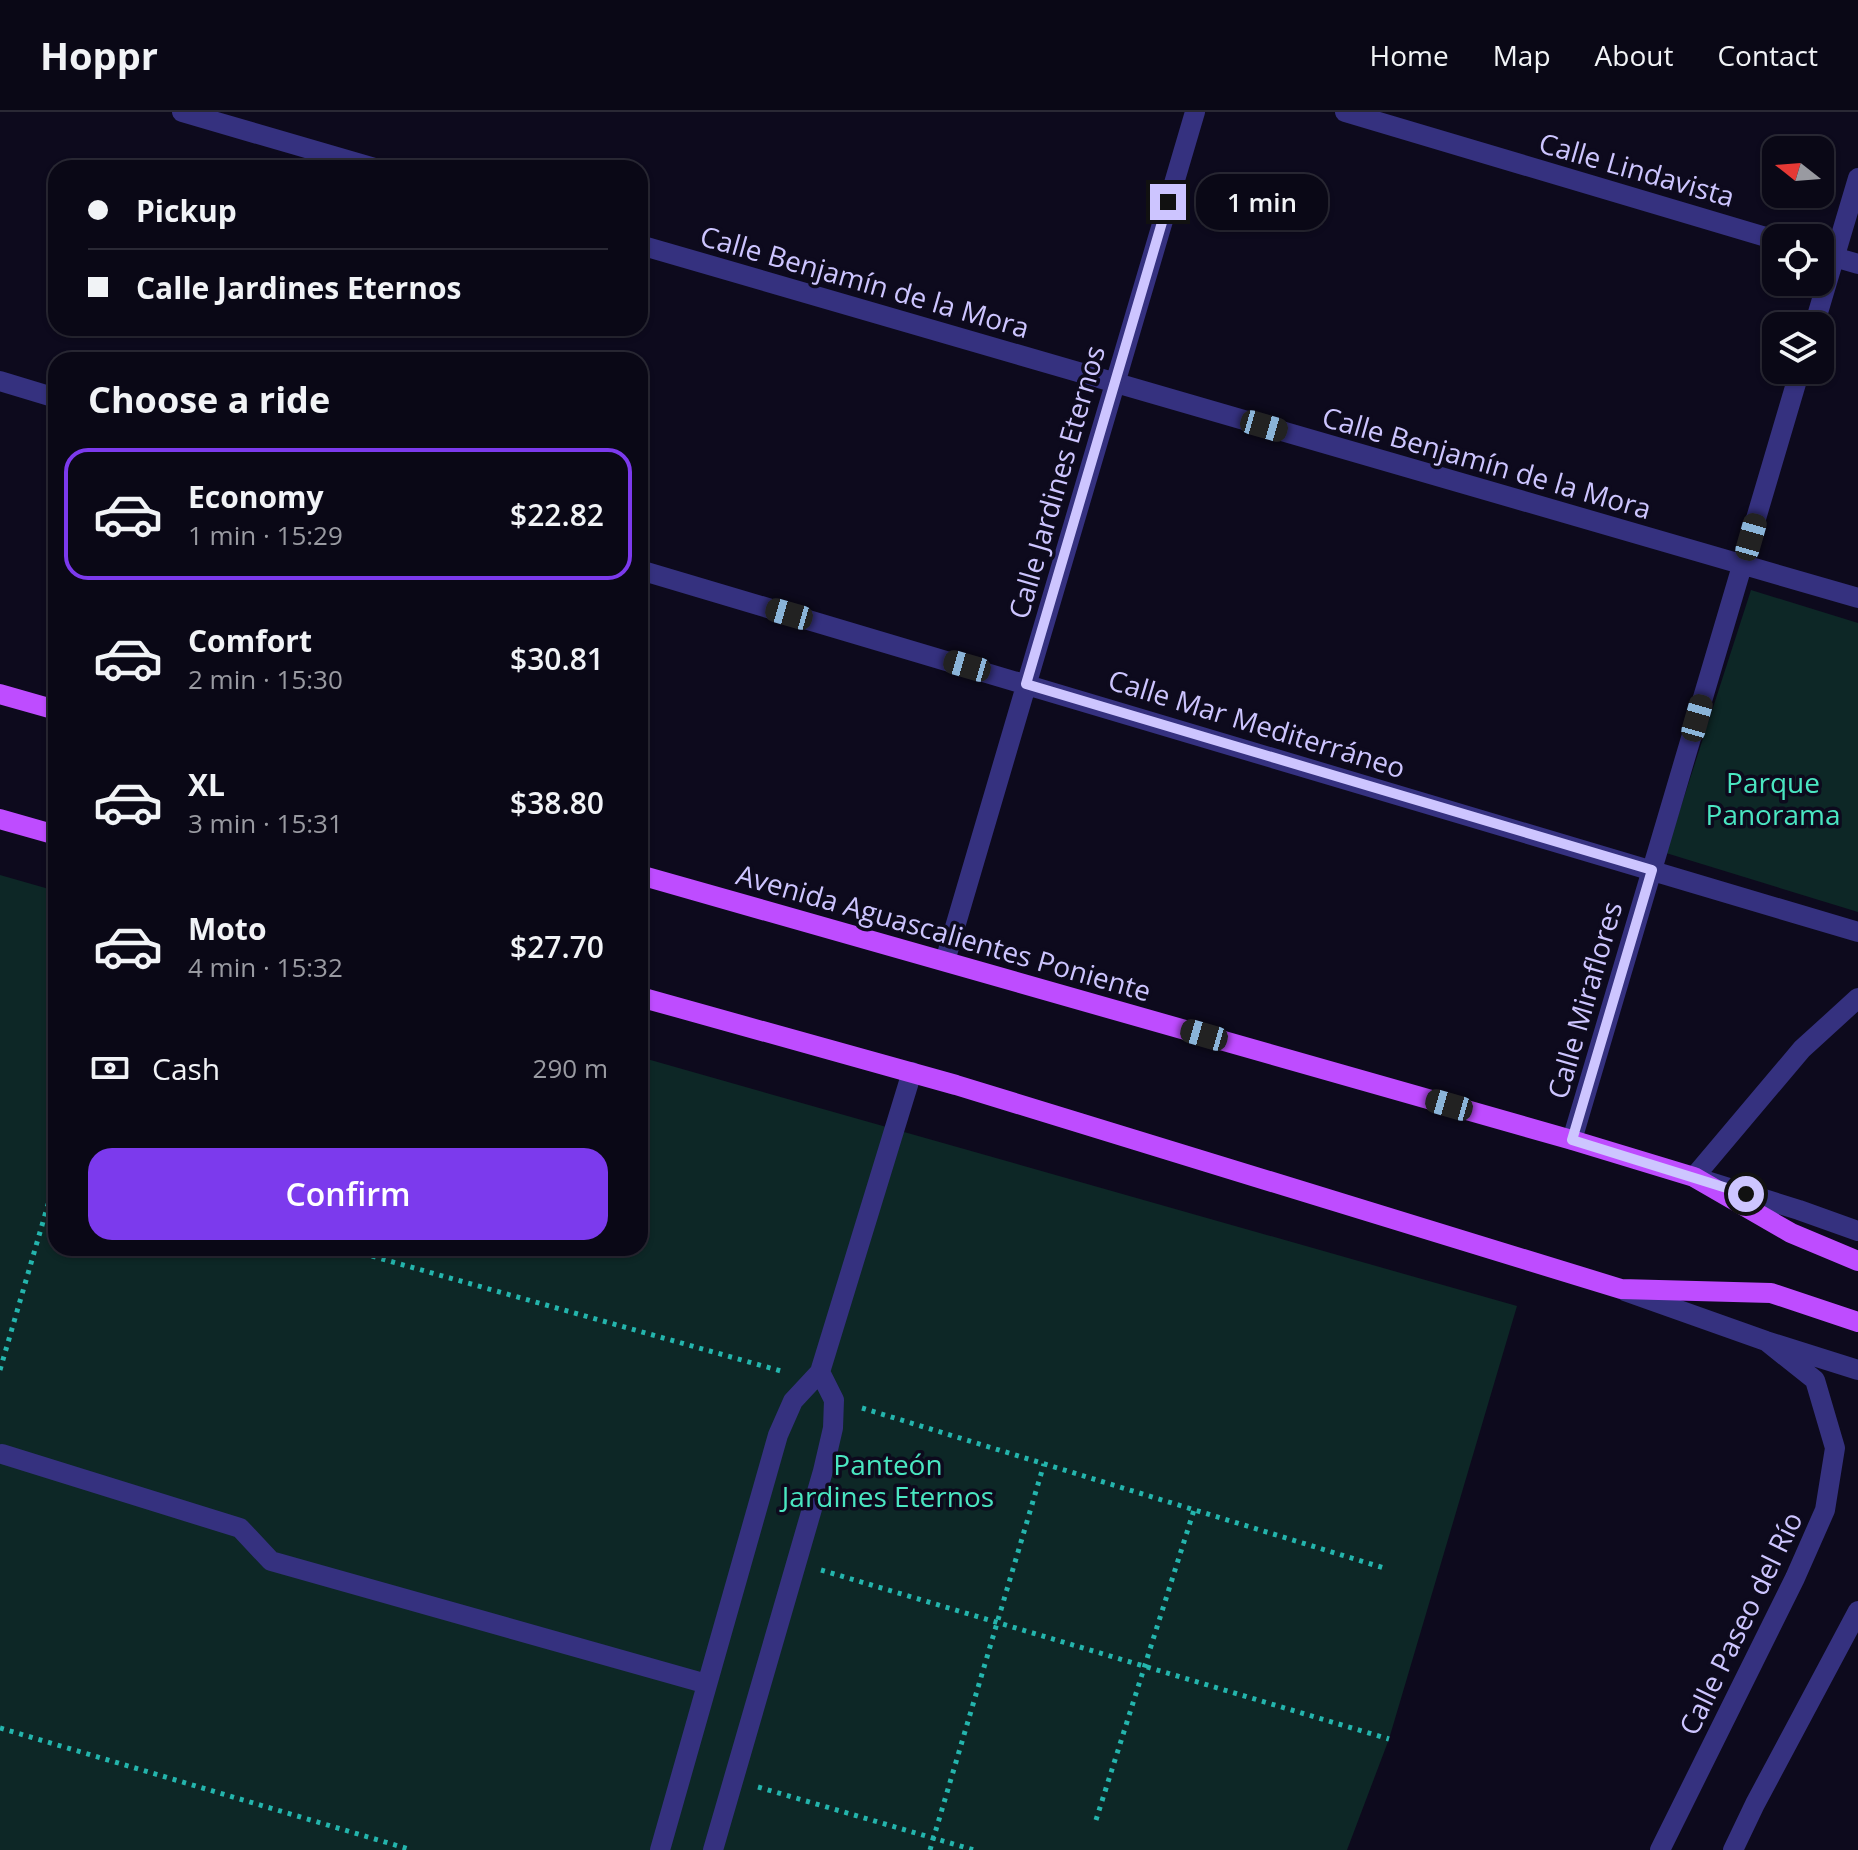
<!DOCTYPE html>
<html lang="en">
<head>
<meta charset="utf-8">
<style>
	:root { --surface:#0a0816; --page:#13111f; --text:#f1f3f6; --muted:#999aa1; --line:#2a2935; --accent:#7c3aed }
	body { margin:0; font-family:"Open Sans",sans-serif; background:var(--page); color:var(--text); height:100vh; display:flex; flex-direction:column; font-size:30px; white-space:nowrap }
	* { box-sizing:border-box; margin:0 }
	p { font-size:26px; color:var(--muted) }
	.icon { flex:none; width:44px; height:44px; fill:none; stroke:currentColor; stroke-width:2; stroke-linecap:round; stroke-linejoin:round }
	.map { position:relative; flex:1; overflow:hidden }
	.details { position:absolute; left:48px; top:240px; width:600px; height:904px; display:flex; flex-direction:column; background:var(--surface); border-radius:24px; box-shadow:0 2px 6px #0004,0 0 0 2px var(--line) }
	.details>* { flex:none }
	.guide { position:absolute; left:48px; top:48px; width:600px; height:176px; border-radius:24px; box-shadow:0 2px 6px #0004,0 0 0 2px var(--line); display:grid; align-content:center; height:176px; padding:0 40px; background:var(--surface) }
	.needle { width:52px; rotate:287deg }
	.fabs { position:absolute; left:1762px; top:24px; display:grid; gap:16px }
	.fabs a { display:grid; place-items:center; width:72px; height:72px; border-radius:16px; background:var(--surface); box-shadow:0 2px 6px #0004,0 0 0 2px var(--line); font-size:40px }
	.end { position:absolute; width:36px; height:36px; margin:-18px; border:10px solid #cdc5ff; background:#111; box-shadow:0 0 0 4px #111 }
	.from { border-radius:50% }
	.bubble { position:absolute; height:56px; border-radius:24px; background:var(--surface); box-shadow:0 2px 6px #0004,0 0 0 2px var(--line); font-size:26px; font-weight:600; line-height:56px; text-align:center }
	.car { position:absolute; width:24px; height:48px; margin:-24px -12px; border-radius:10px; box-shadow:0 0 6px 2px #0007; background:linear-gradient(#222 24%,#8ab4d8 0 40%,#222 0 76%,#8ab4d8 0 86%,#222 0) }
	.guide b { display:flex; align-items:center; gap:28px; height:76px; font-size:30px }
	.guide b+b { border-top:2px solid var(--line) }
	.guide i { width:20px; height:20px; background:var(--text) }
	ul { padding:0; list-style:none }
	li { display:flex; align-items:center; gap:24px; height:132px; margin:0 16px 12px; padding:0 24px; border:4px solid transparent; border-radius:24px }
	li div { flex:1 }
	li b { display:block; font-size:30px }
	li em { font-style:normal; font-weight:600 }
	li.selected { border-color:var(--accent) }
	li>.icon { width:72px; height:72px; stroke-width:1.5 }
	h2 { padding:0 40px; font-size:36px; line-height:96px }
	.pay { display:flex; align-items:center; gap:20px; height:88px; padding:0 40px; font-size:30px }
	.pay p { margin-inline-start:auto }
	.button { display:flex; gap:16px; margin-top:auto; padding:16px 40px }
	.button a { flex:1; height:92px; border-radius:24px; background:var(--accent); color:#fff; font-size:32px; font-weight:600; line-height:92px; text-align:center }
	header { display:flex; align-items:center; gap:48px; box-sizing:border-box; height:112px; padding:0 40px; background:var(--surface); border-bottom:2px solid var(--line) }
	header strong { font-size:38px }
	nav { display:flex; gap:44px; margin-inline-start:auto; font-size:28px }
	.map>svg:first-child { display:block }
</style>
</head>
<body>
<header>
<strong>Hoppr</strong>
<nav><a>Home</a><a>Map</a><a>About</a><a>Contact</a></nav>
</header>
<div class="map">
<svg width="1858" height="1738" viewBox="0 0 1858 1738">
	<rect width="100%" height="100%" fill="#0d0a1d"/>
	<path fill="#0d2726" d="M1751,478L1858,511V800L1666,741Z
		M0,763L56,779V1136H640V945L1517,1194L1389,1627L1347,1738H0Z"/>
	<g fill="none" stroke-linecap="round" stroke-linejoin="round">
		<path stroke="#24b5ad" stroke-width="5" stroke-dasharray="4 6" stroke-linecap="butt" d="M343,1136L781,1259
			M0,1258L56,1065
			M862,1296L1384,1456
			M821,1458L1389,1627
			M0,1616L412,1738
			M758,1675L974,1738
			M1096,1708L1194,1398
			M930,1738L1044,1352"/>
		<path stroke="#35317f" stroke-width="20" d="M182,0L375,56
			M1345,0L1776,128
			M640,133L1858,486
			M1820,141L1858,152
			M1814,214L1858,66
			M0,269L56,286
			M640,458L1858,820
			M945,849L1195,0
			M1858,886L1802,937L1694,1065L1799,1098L1858,1119
			M1572,1028L1800,258
			M1625,1179L1766,1229L1858,1258
			M2,1342L240,1416L271,1449L707,1572
			M660,1738L778,1323L793,1289L820,1260L912,960
			M713,1738L823,1359L833,1316L834,1288L820,1260
			M1660,1738L1795,1466L1825,1398L1835,1336L1815,1268L1766,1229
			M1733,1738L1755,1692L1858,1499"/>
		<path stroke="#be4cff" stroke-width="20" d="M0,582L56,598
			M0,707L56,723
			M640,763L1572,1028L1694,1065L1791,1121L1858,1149
			M640,885L956,973L1621,1177L1771,1181L1858,1210"/>
	</g>
	<g fill="none" stroke-linecap="round" stroke-linejoin="round">
		<path stroke="#cdc5ff" stroke-width="10" d="M1168,90L1026,572L1652,758L1572,1028L1746,1082"/>
	</g>
	<g text-anchor="middle" dominant-baseline="central" stroke-width="7" stroke-linejoin="round" paint-order="stroke">
		<g font-size="28" fill="#cdc5ff" stroke="#0d0a1d">
			<text transform="translate(1637 57) rotate(16)">Calle Lindavista</text>
			<text transform="translate(865 169) rotate(16)">Calle Benjamín de la Mora</text>
			<text transform="translate(1487 350) rotate(16)">Calle Benjamín de la Mora</text>
			<text transform="translate(1056 370) rotate(-74)">Calle Jardines Eternos</text>
			<text transform="translate(1257 611) rotate(17)">Calle Mar Mediterráneo</text>
			<text transform="translate(944 820) rotate(16)">Avenida Aguascalientes Poniente</text>
			<text transform="translate(1584 888) rotate(-74)">Calle Miraflores</text>
			<text transform="translate(1740 1511) rotate(-64)">Calle Paseo del Río</text>
		</g>
		<g font-size="28" fill="#4ae6c1" stroke="#0d0a1d">
			<text x="1773" y="670">Parque<tspan x="1773" dy="32">Panorama</tspan></text>
			<text x="888" y="1352">Panteón<tspan x="888" dy="32">Jardines Eternos</tspan></text>
		</g>
	</g>
</svg>
<div class="fabs">
<a><svg class="needle" viewBox="-14 -14 28 28"><path d="M0-13l5 13h-10z" fill="#e53935"/><path d="M0 13l5-13h-10z" fill="#999aa1"/></svg></a>
<a><svg class="icon" aria-label="locate" viewBox="0 0 24 24"><circle cx="12" cy="12" r="6"/><path d="M12 2v4M12 18v4M2 12h4M18 12h4"/></svg></a>
<a><svg class="icon" aria-label="layers" viewBox="0 0 24 24"><path d="M12 4l9 5-9 5-9-5zM3 14l9 5 9-5"/></svg></a>
</div>
<i class="end from" style="left:1746px;top:1082px"></i>
<i class="end" style="left:1168px;top:90px"></i>
<div class="bubble" style="left:1196px;top:62px;width:132px">1 min</div>
<i class="car" style="left:1264px;top:314px;rotate:106deg"></i>
<i class="car" style="left:1751px;top:425px;rotate:16deg"></i>
<i class="car" style="left:789px;top:502px;rotate:286deg"></i>
<i class="car" style="left:967px;top:554px;rotate:286deg"></i>
<i class="car" style="left:1697px;top:606px;rotate:16deg"></i>
<i class="car" style="left:1204px;top:923px;rotate:286deg"></i>
<i class="car" style="left:1449px;top:993px;rotate:286deg"></i>
<div class="guide">
<b><i class="from"></i>Pickup</b>
<b><i></i>Calle Jardines Eternos</b>
</div>
<section class="details">
<h2>Choose a ride</h2>
<ul>
<li class="selected"><svg class="icon" aria-label="car" viewBox="0 0 24 24"><path d="M5 17H2v-5l4-1 3-4h7l3 4 3 1v5h-3M9 17h6M6 11h13"/><circle cx="7" cy="17" r="2"/><circle cx="17" cy="17" r="2"/></svg><div><b>Economy</b><p>1 min · 15:29</p></div><em>$22.82</em></li>
<li><svg class="icon" aria-label="car" viewBox="0 0 24 24"><path d="M5 17H2v-5l4-1 3-4h7l3 4 3 1v5h-3M9 17h6M6 11h13"/><circle cx="7" cy="17" r="2"/><circle cx="17" cy="17" r="2"/></svg><div><b>Comfort</b><p>2 min · 15:30</p></div><em>$30.81</em></li>
<li><svg class="icon" aria-label="car" viewBox="0 0 24 24"><path d="M5 17H2v-5l4-1 3-4h7l3 4 3 1v5h-3M9 17h6M6 11h13"/><circle cx="7" cy="17" r="2"/><circle cx="17" cy="17" r="2"/></svg><div><b>XL</b><p>3 min · 15:31</p></div><em>$38.80</em></li>
<li><svg class="icon" aria-label="car" viewBox="0 0 24 24"><path d="M5 17H2v-5l4-1 3-4h7l3 4 3 1v5h-3M9 17h6M6 11h13"/><circle cx="7" cy="17" r="2"/><circle cx="17" cy="17" r="2"/></svg><div><b>Moto</b><p>4 min · 15:32</p></div><em>$27.70</em></li>
</ul>
<div class="pay"><svg class="icon" aria-label="cash" viewBox="0 0 24 24"><path d="M3 7h18v10H3z"/><circle cx="12" cy="12" r="2"/></svg>Cash<p>290 m</p></div>
<div class="button"><a>Confirm</a></div>
</section>
</div>
</body>
</html>
